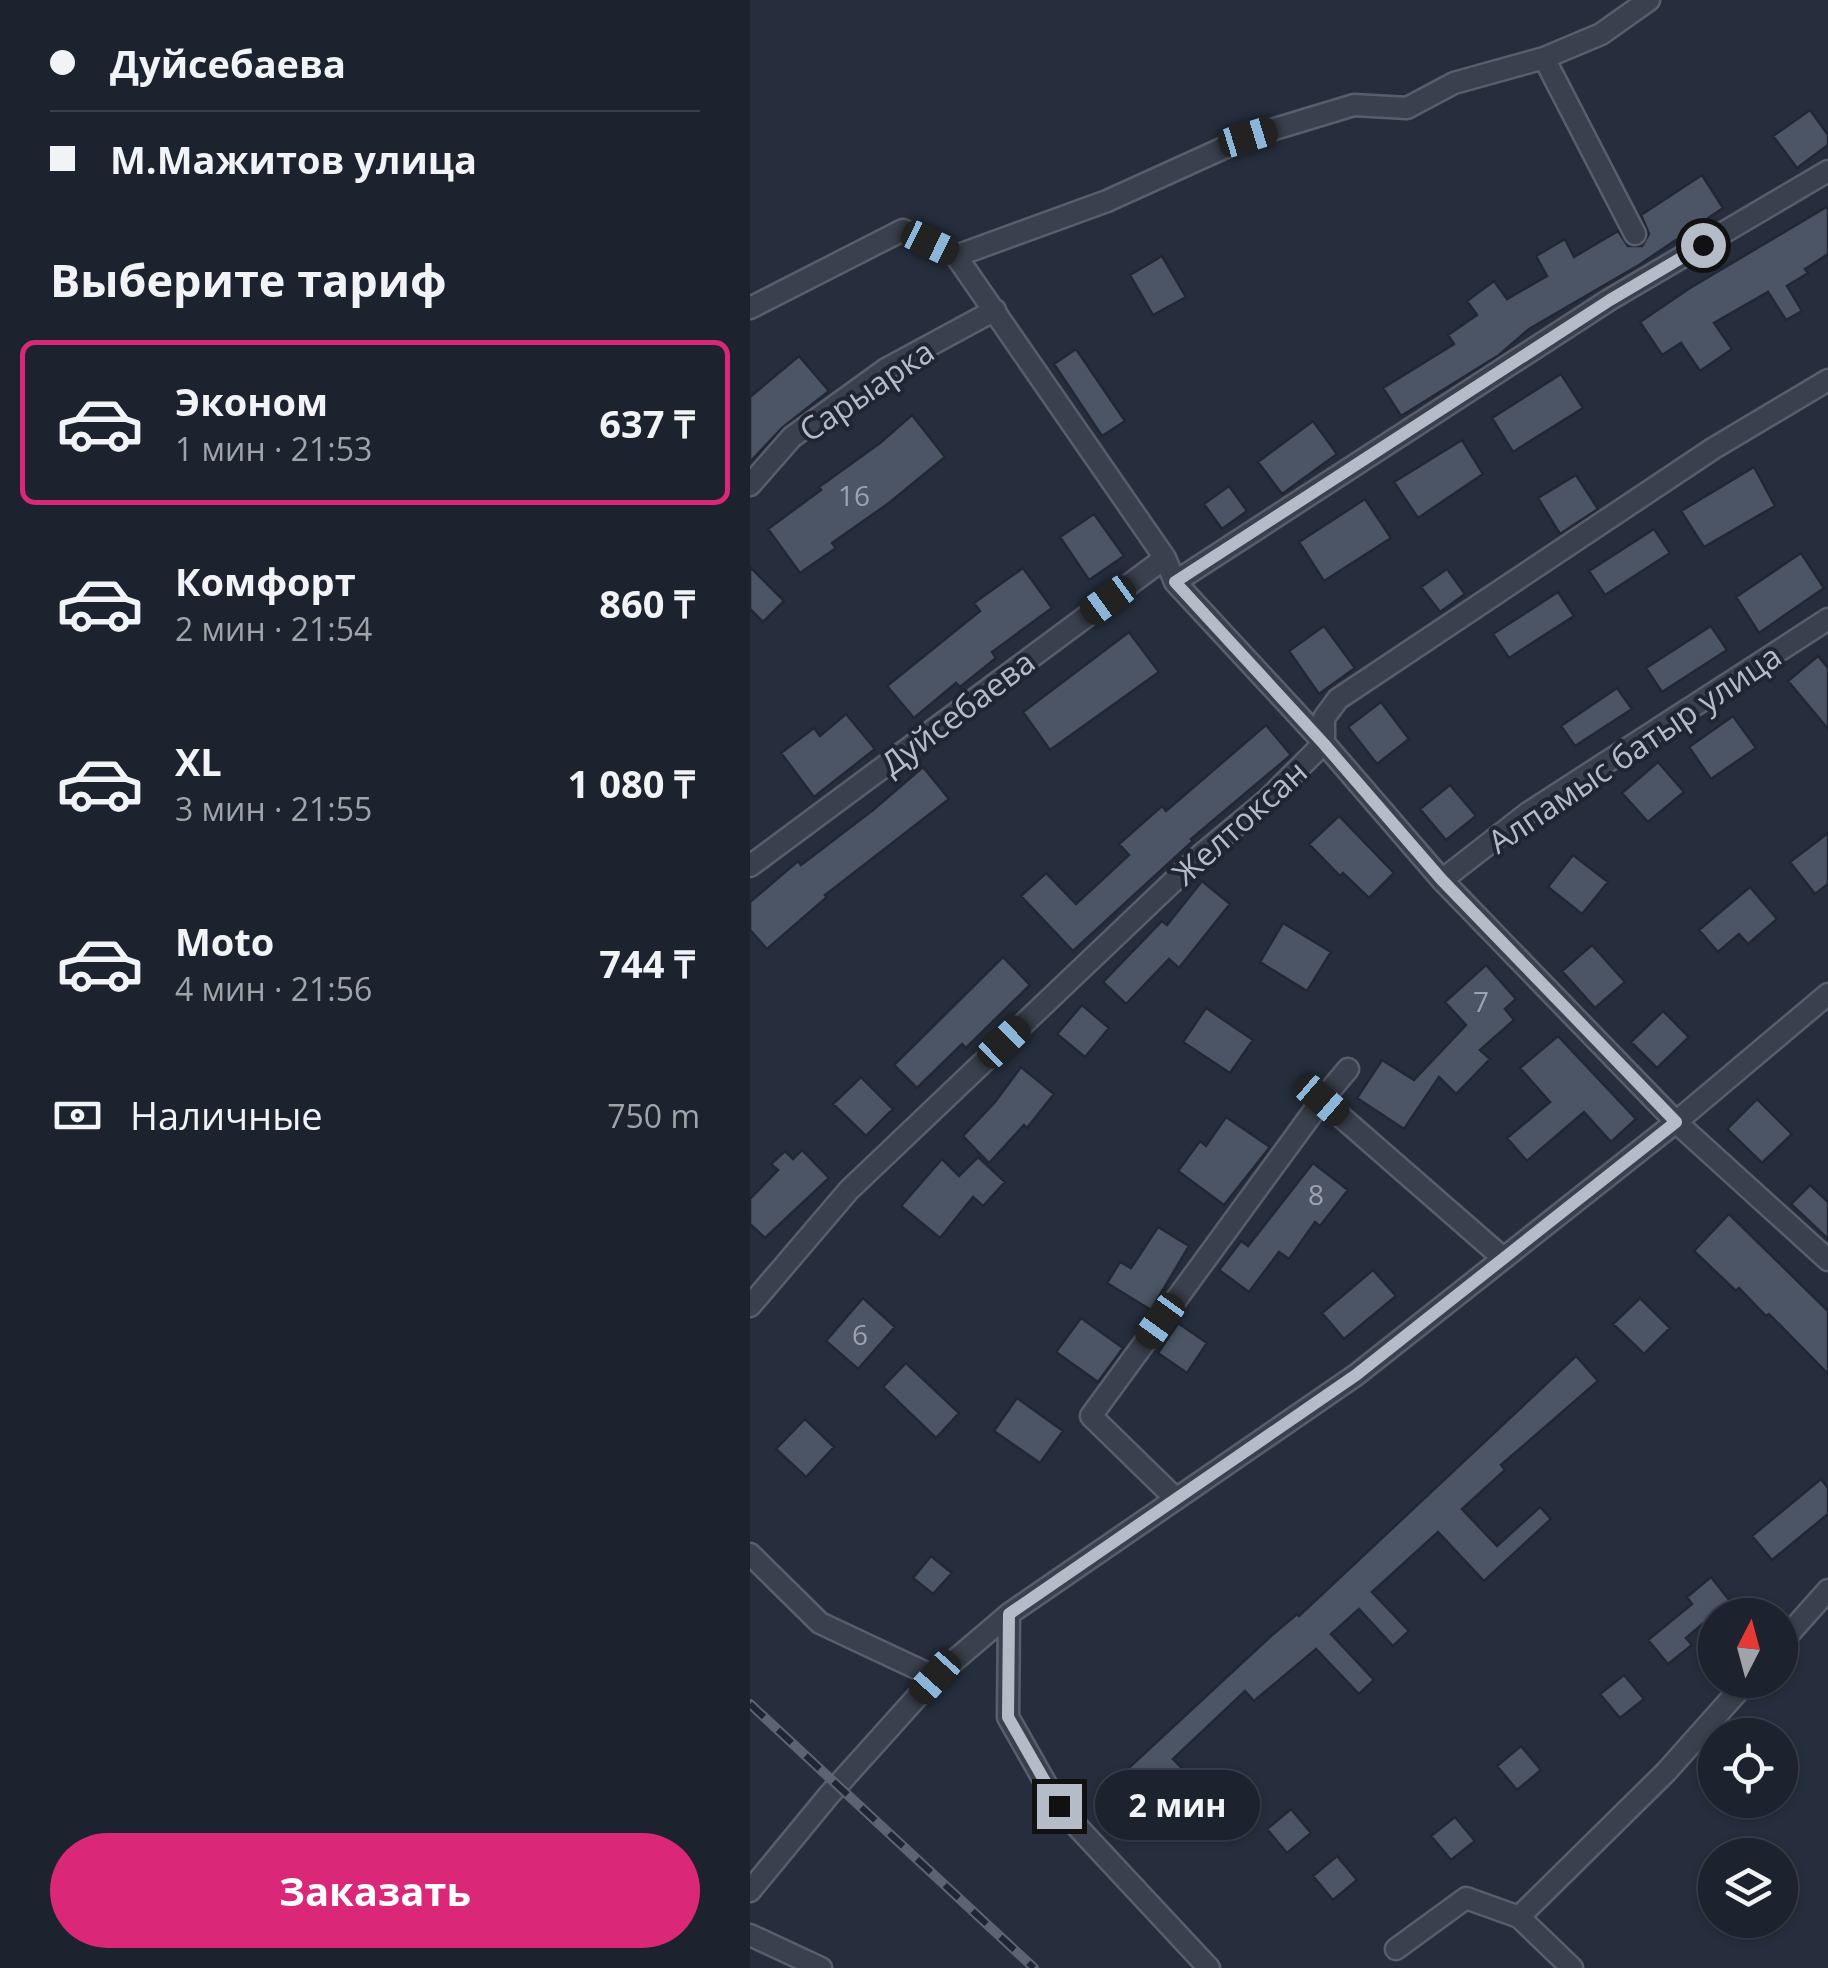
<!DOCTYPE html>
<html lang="ru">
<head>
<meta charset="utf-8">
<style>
	:root { --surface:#1c222e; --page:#252a36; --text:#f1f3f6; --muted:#a0a4aa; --line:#3a3f4a; --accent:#db2777 }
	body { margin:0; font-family:"Open Sans",sans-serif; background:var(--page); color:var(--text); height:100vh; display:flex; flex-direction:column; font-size:38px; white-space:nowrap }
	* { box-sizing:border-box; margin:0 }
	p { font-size:32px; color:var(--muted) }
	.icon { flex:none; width:55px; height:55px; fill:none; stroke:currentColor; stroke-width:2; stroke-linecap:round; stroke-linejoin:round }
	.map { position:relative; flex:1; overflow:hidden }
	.details { display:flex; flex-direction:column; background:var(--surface); width:750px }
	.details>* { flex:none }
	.hud { display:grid; align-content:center; height:220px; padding:0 50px; background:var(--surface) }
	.needle { width:65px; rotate:6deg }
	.controls { position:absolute; left:948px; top:1598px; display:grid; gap:20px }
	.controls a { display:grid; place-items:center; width:100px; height:100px; border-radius:50%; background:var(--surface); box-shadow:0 2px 8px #0004,0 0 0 2px var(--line); font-size:50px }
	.end { position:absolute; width:45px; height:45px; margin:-22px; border:12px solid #b6bbc8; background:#111; box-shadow:0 0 0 5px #111 }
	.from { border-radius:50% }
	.bubble { position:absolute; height:70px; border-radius:35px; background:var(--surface); box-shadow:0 2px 8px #0004,0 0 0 2px var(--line); font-size:32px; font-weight:700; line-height:70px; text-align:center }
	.car { position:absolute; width:30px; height:60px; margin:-30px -15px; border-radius:12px; box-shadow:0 0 8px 2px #0007; background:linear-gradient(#222 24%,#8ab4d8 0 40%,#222 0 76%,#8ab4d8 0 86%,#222 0) }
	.hud b { display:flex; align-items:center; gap:35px; height:95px; font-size:38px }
	.hud b+b { border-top:2px solid var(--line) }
	.hud i { width:25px; height:25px; background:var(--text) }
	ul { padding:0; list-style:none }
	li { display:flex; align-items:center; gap:30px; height:165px; margin:0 20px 15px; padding:0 30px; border:5px solid transparent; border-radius:15px }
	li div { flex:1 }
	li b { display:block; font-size:38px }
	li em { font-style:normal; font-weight:700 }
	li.current { border-color:var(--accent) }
	li>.icon { width:90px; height:90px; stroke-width:1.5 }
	h2 { padding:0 50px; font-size:45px; line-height:120px }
	.pay { display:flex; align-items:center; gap:25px; height:110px; padding:0 50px; font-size:38px }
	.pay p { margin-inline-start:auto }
	.primary-button { display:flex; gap:20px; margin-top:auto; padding:20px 50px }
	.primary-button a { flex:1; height:115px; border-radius:60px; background:var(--accent); color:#fff; font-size:40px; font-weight:700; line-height:115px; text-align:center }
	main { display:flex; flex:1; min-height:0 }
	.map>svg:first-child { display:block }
</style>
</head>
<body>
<main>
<section class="details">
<div class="hud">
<b><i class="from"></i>Дуйсебаева</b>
<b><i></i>М.Мажитов улица</b>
</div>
<h2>Выберите тариф</h2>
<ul>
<li class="current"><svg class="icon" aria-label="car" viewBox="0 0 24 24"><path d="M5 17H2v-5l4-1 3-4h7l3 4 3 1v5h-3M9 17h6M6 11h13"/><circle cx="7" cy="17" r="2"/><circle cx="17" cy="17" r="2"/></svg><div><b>Эконом</b><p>1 мин · 21:53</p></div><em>637 ₸</em></li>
<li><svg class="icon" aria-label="car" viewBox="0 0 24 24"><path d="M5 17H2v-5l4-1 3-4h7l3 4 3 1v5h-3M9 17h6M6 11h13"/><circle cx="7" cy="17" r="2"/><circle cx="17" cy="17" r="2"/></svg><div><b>Комфорт</b><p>2 мин · 21:54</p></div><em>860 ₸</em></li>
<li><svg class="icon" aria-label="car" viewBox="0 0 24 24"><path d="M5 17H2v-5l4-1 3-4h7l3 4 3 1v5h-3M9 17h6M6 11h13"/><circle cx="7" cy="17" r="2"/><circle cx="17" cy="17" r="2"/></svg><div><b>XL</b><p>3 мин · 21:55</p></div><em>1 080 ₸</em></li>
<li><svg class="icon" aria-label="car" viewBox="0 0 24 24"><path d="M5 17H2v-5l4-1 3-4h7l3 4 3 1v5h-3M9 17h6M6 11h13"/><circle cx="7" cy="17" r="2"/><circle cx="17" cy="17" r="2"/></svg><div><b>Moto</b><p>4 мин · 21:56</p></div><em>744 ₸</em></li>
</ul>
<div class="pay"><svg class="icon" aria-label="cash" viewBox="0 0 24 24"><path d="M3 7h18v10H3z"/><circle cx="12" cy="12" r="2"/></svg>Наличные<p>750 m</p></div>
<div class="primary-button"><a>Заказать</a></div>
</section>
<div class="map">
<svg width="1078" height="1968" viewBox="0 0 1078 1968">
	<rect width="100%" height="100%" fill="#262e3d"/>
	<path fill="#4c5565" stroke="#212734" stroke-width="2.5" d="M1060,110L1078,135V145L1047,168L1023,136Z
		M952,175L973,208L889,265L779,329L749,355L651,416L633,388L704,344L698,335L727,315L717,301L744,281L757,299L797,276L786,256L815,239L824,257L868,231L878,246H892L899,234L891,215Z
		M1078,206V254L1055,269L1058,273L1037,286L1052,311L1036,320L1018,292L964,323L982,349L950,371L931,343L912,355L890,322L940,288Z
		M412,256L436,297L403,315L380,275Z
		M326,349L375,421L352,436L304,364Z
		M49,356L79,391L32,428L0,462V397Z
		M811,374L833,408L763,452L742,418Z
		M162,415L195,457L139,503L82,543L86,548L50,573L18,529L71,490L69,487L130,443Z
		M563,421L587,454L532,494L508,462Z
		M712,440L733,474L668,518L644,482Z
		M1004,467L1025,506L954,547L931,511Z
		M826,475L848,509L810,534L788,498Z
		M479,486L497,511L472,529L454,504Z
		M615,499L641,538L574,581L549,542Z
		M344,514L374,556L339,580L310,537Z
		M904,529L920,553L855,595L839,571Z
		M1051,553L1074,588L1009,633L986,597Z
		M0,567L34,601L13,622L0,609Z
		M273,568L302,608L242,652L246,658L210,687L206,683L164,718L137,686L230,611L224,603Z
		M697,569L715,594L690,612L671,587Z
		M808,592L824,616L759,658L743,634Z
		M574,626L605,668L569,694L539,651Z
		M961,626L977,650L912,692L896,668Z
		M379,632L409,672L300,750L273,712Z
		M1068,656L1078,668V729L1038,681Z
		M867,688L882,709L825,746L811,726Z
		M631,702L659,739L627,764L598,727Z
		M96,714L125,749L64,797L31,753L64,728L70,736Z
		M983,716L1006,748L961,779L939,747Z
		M516,725L541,755L441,839L443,841L323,951L271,896L296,873L326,904L379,855L369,844L412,806L416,811Z
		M908,762L934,792L898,822L872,793Z
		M173,767L199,799L75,895L77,897L17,949L0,930V902L48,861L51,865L123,810Z
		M700,785L726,816L696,840L670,809Z
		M589,816L644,873L619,898L593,873L590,876L559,844Z
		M1078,833V884L1065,894L1040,862Z
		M823,855L858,882L832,914L798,887Z
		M452,881L480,904L429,968L419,959L376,1004L353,982L412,921L417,925Z
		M1000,887L1027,919L998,944L989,934L968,952L949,930Z
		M533,923L581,952L557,991L510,962Z
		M842,945L875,982L845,1008L812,971Z
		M253,957L280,985L216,1048L212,1044L167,1088L144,1065Z
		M736,965L766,999L755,1009L764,1020L730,1050L740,1059L706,1094L689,1077L654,1129L607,1098L632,1060L664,1080L716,1025L695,1002Z
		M332,1005L359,1028L335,1057L307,1034Z
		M456,1008L503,1040L480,1073L433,1042Z
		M913,1011L939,1037L907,1068L881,1042Z
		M808,1036L886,1119L861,1142L834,1112L777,1161L757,1138L800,1102L770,1068Z
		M271,1067L304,1094L277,1128L274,1125L239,1163L213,1136L245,1102Z
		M111,1077L143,1109L116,1136L83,1104Z
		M1007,1099L1042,1134L1012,1163L977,1129Z
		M476,1117L520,1147L474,1205L428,1171L450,1141L456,1146Z
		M52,1150L79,1178L15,1238L0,1224V1199L28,1170L21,1164L35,1151L43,1159Z
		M228,1157L255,1182L233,1206L223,1197L190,1238L151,1206L192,1159L209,1176Z
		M563,1163L598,1190L570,1226L565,1222L539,1259L529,1252L499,1292L469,1270L491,1241L498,1246Z
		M1060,1185L1078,1202V1239L1041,1204Z
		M979,1214L1078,1311V1374L1019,1314L1016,1316L989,1288L986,1291L944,1251Z
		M408,1227L439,1246L401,1310L357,1283L370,1262L381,1268Z
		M623,1270L646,1296L594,1339L572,1313Z
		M113,1298L145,1327L108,1369L76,1341Z
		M890,1298L920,1328L894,1354L863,1324Z
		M331,1318L373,1348L348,1382L306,1352Z
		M428,1323L457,1343L437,1373L408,1353Z
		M826,1356L848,1381L751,1465L755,1470L712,1509L747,1546L790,1507L801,1519L734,1581L688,1532L622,1592L659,1631L643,1646L609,1609L581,1634L624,1680L609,1694L566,1649L504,1701L495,1691L423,1759L433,1769L396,1803L370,1776L521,1636L547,1614L549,1616Z
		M156,1363L209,1413L186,1438L133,1387Z
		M267,1398L313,1431L290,1463L244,1431Z
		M55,1419L84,1447L56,1477L26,1449Z
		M1071,1479L1078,1488V1514L1022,1560L1002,1536Z
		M181,1556L202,1573L183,1594L163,1578Z
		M961,1577L980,1601L936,1638L942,1645L918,1664L898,1640L942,1604L937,1597Z
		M874,1675L894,1699L870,1718L850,1694Z
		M771,1746L791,1770L767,1790L747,1766Z
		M541,1809L561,1833L537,1853L517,1829Z
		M705,1817L725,1841L701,1860L681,1836Z
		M587,1856L607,1880L583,1900L563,1876Z"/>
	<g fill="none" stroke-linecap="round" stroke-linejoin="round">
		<defs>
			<path id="minor" d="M794,58L885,234
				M206,256L357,201L498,137L604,105L657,108L704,83L794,58L851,34L899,0
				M0,308L153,230L206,256L415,558L425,582L574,743L692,880L926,1122L1078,1260
				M0,485L42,437L136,369L245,310
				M425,582L859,300L1078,171
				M0,866L415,558
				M692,880L778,813L1078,619
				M572,1100L598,1069
				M0,1306L99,1190L452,854L518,799L574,743V718L588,699L964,448L1078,380
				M426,1499L341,1416L572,1100L753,1258
				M0,1554L70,1623L185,1677
				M259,1614L258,1717L309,1807L459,1968
				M1030,1644L1078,1590
				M0,1891L79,1795L185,1677L259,1614L606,1375L926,1122L1078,994
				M769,1917L916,1772L998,1680
				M0,1935L71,1968
				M646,1949L716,1898L769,1917L822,1968"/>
		</defs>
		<use href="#minor" stroke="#585e6b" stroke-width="25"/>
		<use href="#minor" stroke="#3a404d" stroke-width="20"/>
		<defs>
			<path id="rail" d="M0,1704L284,1968"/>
		</defs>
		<use href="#rail" stroke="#5c6474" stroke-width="10"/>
		<use href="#rail" stroke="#1f2532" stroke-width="6" stroke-dasharray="19" stroke-linecap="butt"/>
	</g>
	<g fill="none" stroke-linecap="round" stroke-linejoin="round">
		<path stroke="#b6bbc8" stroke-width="12" d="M309,1806L258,1717L259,1614L606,1375L926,1122L692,880L574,744L425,582L860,300L953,245"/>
	</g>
	<g text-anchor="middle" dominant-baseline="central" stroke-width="8" stroke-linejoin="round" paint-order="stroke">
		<g font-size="28" fill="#9ca2af">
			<text x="104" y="495">16</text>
			<text x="731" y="1001">7</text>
			<text x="566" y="1194">8</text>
			<text x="110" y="1334">6</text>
		</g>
		<g font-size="32" fill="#b6bbc8" stroke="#1f2532">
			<text transform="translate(116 390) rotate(-34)">Сарыарка</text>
			<text transform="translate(207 712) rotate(-37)">Дуйсебаева</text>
			<text transform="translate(884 748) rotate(-34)">Алпамыс батыр улица</text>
			<text transform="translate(489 822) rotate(-42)">Желтоксан</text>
		</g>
	</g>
</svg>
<div class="controls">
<a><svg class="needle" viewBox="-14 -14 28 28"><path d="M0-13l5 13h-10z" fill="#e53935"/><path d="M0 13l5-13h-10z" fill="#a0a4aa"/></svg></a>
<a><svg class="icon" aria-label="locate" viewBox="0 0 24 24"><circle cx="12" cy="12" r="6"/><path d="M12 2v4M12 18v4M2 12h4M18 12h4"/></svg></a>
<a><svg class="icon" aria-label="layers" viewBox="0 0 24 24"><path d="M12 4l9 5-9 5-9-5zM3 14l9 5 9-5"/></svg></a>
</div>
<i class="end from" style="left:953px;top:245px"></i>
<i class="end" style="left:309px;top:1806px"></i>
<div class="bubble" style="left:345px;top:1770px;width:165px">2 мин</div>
<i class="car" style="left:498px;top:137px;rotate:73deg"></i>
<i class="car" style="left:180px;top:243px;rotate:116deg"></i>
<i class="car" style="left:358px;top:600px;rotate:234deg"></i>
<i class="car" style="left:254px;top:1042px;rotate:46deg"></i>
<i class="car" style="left:572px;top:1100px;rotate:131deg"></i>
<i class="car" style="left:410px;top:1321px;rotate:216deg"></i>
<i class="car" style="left:185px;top:1677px;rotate:222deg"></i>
</div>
</main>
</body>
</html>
